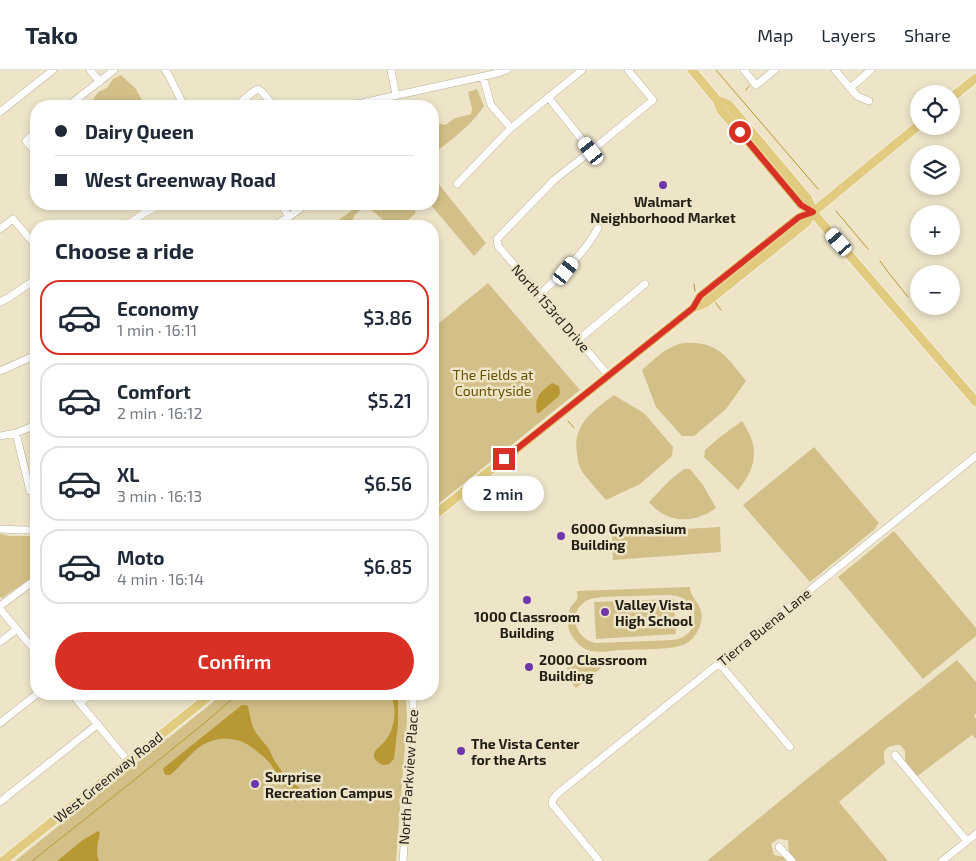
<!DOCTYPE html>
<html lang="en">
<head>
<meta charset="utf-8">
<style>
	:root { --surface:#fff; --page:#f6f6f7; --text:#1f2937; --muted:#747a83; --line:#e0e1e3; --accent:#d93025 }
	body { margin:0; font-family:"Exo 2",sans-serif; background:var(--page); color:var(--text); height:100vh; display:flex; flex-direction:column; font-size:19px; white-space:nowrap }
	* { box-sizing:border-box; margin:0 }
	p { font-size:16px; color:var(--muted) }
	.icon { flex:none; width:28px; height:28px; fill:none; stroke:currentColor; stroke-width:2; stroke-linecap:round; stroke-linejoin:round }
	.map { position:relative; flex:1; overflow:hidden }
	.sheet { position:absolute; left:30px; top:150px; width:409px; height:480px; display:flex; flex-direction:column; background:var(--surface); border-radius:20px; box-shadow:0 2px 8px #0003 }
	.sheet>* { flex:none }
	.guide { position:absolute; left:30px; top:30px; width:409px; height:110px; border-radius:20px; box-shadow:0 2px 8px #0003; display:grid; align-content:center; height:110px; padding:0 25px; background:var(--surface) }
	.fabs { position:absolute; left:910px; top:15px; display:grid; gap:10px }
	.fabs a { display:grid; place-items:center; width:50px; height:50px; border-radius:50%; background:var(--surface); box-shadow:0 2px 8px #0003; font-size:25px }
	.end { position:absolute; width:22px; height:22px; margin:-11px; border:6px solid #d93025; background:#fff; box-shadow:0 0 0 2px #fff }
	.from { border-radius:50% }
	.bubble { position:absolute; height:35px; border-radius:18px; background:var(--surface); box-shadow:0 2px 8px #0003; font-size:16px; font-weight:600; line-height:35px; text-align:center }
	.car { position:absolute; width:15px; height:30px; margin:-15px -8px; border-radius:6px; box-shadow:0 0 4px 1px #0007; background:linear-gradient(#fff 24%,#345 0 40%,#fff 0 76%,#345 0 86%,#fff 0) }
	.guide b { display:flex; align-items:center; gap:18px; height:48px; font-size:19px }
	.guide b+b { border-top:1px solid var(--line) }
	.guide i { width:12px; height:12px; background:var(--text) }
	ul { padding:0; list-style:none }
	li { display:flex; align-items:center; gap:15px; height:75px; margin:0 10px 8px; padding:0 15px; border:2px solid var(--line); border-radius:20px }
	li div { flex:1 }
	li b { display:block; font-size:19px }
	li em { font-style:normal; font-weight:600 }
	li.selected { border-color:var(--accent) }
	li>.icon { width:45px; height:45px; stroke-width:1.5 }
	h2 { padding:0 25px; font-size:22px; line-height:60px }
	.cta { display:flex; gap:10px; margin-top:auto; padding:10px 25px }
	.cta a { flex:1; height:58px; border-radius:30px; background:var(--accent); color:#fff; font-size:20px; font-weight:600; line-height:58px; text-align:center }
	header { display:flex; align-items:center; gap:30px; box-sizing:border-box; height:70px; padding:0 25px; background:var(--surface); border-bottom:1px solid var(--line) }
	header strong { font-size:24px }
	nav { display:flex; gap:28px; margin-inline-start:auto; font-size:18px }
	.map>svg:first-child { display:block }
</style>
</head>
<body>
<header>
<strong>Tako</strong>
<nav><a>Map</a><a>Layers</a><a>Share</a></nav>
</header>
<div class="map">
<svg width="976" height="791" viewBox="0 0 976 791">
	<rect width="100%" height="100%" fill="#eee5c9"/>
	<path fill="#d3c088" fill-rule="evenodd" d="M121,5L136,19L145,36H85L92,31L98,22L107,18L113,9Z
		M477,19L484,36C471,56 451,70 433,84V52L445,55L455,48L471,44L472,39L468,22Z
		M433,107L486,173L474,186L430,134H432Z
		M360,134H416L415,144C410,148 402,156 395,156C381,156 373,130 358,142C353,146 352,150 353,156H331Z
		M488,213L580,320L433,438V258Z
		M684,273C718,271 727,287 746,311L726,339L694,366H682L656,337L642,300C655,289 666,276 684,273Z
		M614,325L645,344L673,377L672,386L640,414L606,430C598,421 590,412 583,403C579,397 578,391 577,384C572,354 593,341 614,325Z
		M742,351C745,355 747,360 750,365C759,387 752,403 738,420L704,387L705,380L720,367Z
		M814,377L879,453L877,455L875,459L810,512L743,435Z
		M684,399H690L703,415L716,438C694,454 667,454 649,432L669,411Z
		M720,457L721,482L613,490L612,463Z
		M894,461L976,558V566L923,609L838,507Z
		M0,464L10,466H32L36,480V505L2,528L0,527Z
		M690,517C691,532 707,535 700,556C697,564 691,572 683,575C669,580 641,579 625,580C614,580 602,583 591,581C582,579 575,572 571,564C566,555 567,543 572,535C574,533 576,531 577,529C578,526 577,524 577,521ZM667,525C701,524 704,566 673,570L597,573C576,570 566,544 586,531C591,528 596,528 602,527Z
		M674,529L676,564L596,569L594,532Z
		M568,590H611L576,618C568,610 566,601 568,590Z
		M957,590L976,612V644L974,646L976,649V669L972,665L916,707L905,694V681L900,675C887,675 881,679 885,693L839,732L888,791H796L789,784L788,770L778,769L771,774L774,785L784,787L787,791H707L814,703Z
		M223,624H406L407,651L396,791H15Z"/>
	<path fill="#b89832" d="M552,313L559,316L560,323L559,326L539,343H537C534,327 540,322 552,313Z
		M390,624H398V655L394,689L389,694L383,695C378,693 373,689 374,684C375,679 381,676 384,672C395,660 398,638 390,624Z
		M242,635H246L248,636L252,655L256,663L269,679L274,690L287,709L307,723L305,729C288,730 277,699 266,689C265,687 262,686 260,684C249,675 245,671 230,669C221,668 213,669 204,674C191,682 182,695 170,705H165L163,699L166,696Z
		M98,761L100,763C98,772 95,782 99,791H57L83,770Z"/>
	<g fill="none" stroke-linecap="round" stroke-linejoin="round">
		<path stroke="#b89832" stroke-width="1" d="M716,0L818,119
			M746,20L749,16
			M730,73L735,69
			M836,141L868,179
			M880,191L888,202L908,227
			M694,214L695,221
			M715,232L721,240
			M568,351L574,358
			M32,791L133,711L202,655L238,624"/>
		<defs>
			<path id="minor" d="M90,0L100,12
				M165,0L168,4L184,36
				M391,0L396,25
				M744,0L756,15L775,0
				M835,0L857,26L869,31
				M483,7L491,35L511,58
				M850,18L871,0
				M548,27L591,81
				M68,36L114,0
				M236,36L253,22L258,19L262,22L274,36
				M348,36L498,3L507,0
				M0,42L53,0
				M36,61L26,71L36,83
				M457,114L511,58L582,0
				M141,134L146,142
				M281,134L289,147
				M125,156L146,142L162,134
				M273,156L289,147L306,134
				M0,159L13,149L36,176
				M539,225C561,205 584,184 598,158
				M0,232L8,228L36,209
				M578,270L645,214
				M0,301L36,285
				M608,305L498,176L497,169L554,110L591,81L653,30L628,0
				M16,363L30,421L36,420
				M0,366L16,363L36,355
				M0,459L20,460H36
				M0,536L36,509
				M0,539L36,582
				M0,572L17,559
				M719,593L790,677
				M72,624L128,691
				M80,633L91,624
				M0,653L37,624
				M895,685L967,771
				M0,732L98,654
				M779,777L792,791
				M403,791L413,650V624
				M599,791L552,734L553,729L557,724L976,386
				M942,791L976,764"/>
			<path id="major" d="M692,0L717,30L721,40L801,135L813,142
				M951,28L976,8
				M717,30L729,35L808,129L813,142L820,151L976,332
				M693,238L706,233L806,153L813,142L919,55
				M432,447L693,238L700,226L799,147L813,142
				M3,791L212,624"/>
		</defs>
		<use href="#minor" stroke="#b9b096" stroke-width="8"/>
		<use href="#major" stroke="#fff" stroke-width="10"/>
		<use href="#minor" stroke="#fff" stroke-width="7"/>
		<use href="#major" stroke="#e1cb80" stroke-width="9"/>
	</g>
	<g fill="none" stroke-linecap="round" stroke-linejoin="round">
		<path stroke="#d93025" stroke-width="6" d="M504,389L693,238L700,226L799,147L813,142L801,135L740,62"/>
	</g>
	<g fill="#6f35ab" stroke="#eee5c9" stroke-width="2">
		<circle cx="663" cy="115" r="5"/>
		<circle cx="561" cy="466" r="5"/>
		<circle cx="527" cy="530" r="5"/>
		<circle cx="605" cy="542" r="5"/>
		<circle cx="529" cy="597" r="5"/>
		<circle cx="461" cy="681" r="5"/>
		<circle cx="255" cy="714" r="5"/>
	</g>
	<g text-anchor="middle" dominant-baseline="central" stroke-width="5" stroke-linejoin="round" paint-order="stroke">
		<g font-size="14" font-weight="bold" fill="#221e14" stroke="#eee5c9" text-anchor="start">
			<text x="663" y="131" text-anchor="middle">Walmart<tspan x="663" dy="16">Neighborhood Market</tspan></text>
			<text x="571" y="458">6000 Gymnasium<tspan x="571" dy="16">Building</tspan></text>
			<text x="615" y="534">Valley Vista<tspan x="615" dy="16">High School</tspan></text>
			<text x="527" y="546" text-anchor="middle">1000 Classroom<tspan x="527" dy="16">Building</tspan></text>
			<text x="539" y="589">2000 Classroom<tspan x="539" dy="16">Building</tspan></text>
			<text x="471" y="673">The Vista Center<tspan x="471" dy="16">for the Arts</tspan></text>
			<text x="265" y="706">Surprise<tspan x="265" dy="16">Recreation Campus</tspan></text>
		</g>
		<g font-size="14" fill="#221e14" stroke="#eee5c9">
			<text transform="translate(551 238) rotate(49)">North 153rd Drive</text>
			<text transform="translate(764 557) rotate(-39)">Tierra Buena Lane</text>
			<text transform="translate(108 707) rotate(-39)">West Greenway Road</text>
			<text transform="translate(408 707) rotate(-86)">North Parkview Place</text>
		</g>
		<g font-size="14" fill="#655000" stroke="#eee5c9">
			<text x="493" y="304">The Fields at<tspan x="493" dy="16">Countryside</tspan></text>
		</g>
	</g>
</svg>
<div class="fabs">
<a><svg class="icon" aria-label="locate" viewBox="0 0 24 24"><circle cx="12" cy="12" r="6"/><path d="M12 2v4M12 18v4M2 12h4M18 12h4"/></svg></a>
<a><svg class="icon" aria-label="layers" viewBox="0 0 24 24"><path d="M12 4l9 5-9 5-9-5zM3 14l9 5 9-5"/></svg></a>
<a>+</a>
<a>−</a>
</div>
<i class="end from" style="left:740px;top:62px"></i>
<i class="end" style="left:504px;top:389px"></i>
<div class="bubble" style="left:462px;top:406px;width:82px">2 min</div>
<i class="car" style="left:591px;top:81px;rotate:322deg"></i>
<i class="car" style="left:839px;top:172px;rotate:319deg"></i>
<i class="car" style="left:566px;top:201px;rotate:39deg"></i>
<div class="guide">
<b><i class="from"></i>Dairy Queen</b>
<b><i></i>West Greenway Road</b>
</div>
<section class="sheet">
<h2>Choose a ride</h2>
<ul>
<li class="selected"><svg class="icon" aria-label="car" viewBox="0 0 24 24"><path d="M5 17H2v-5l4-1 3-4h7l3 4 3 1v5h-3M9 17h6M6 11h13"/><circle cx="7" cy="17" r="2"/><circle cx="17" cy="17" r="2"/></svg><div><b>Economy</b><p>1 min · 16:11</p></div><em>$3.86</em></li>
<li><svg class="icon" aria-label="car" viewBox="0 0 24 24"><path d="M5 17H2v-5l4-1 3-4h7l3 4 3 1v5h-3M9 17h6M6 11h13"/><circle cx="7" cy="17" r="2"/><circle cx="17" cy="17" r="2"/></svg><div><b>Comfort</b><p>2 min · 16:12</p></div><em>$5.21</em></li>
<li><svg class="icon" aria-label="car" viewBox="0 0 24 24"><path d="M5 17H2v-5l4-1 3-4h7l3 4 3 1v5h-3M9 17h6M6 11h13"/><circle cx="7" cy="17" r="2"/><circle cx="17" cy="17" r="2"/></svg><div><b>XL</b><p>3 min · 16:13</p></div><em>$6.56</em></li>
<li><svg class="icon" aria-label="car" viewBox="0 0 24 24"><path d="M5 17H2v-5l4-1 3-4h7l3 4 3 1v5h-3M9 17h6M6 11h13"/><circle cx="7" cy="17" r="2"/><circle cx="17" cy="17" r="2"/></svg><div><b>Moto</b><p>4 min · 16:14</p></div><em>$6.85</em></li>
</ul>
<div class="cta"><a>Confirm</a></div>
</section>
</div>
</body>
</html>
